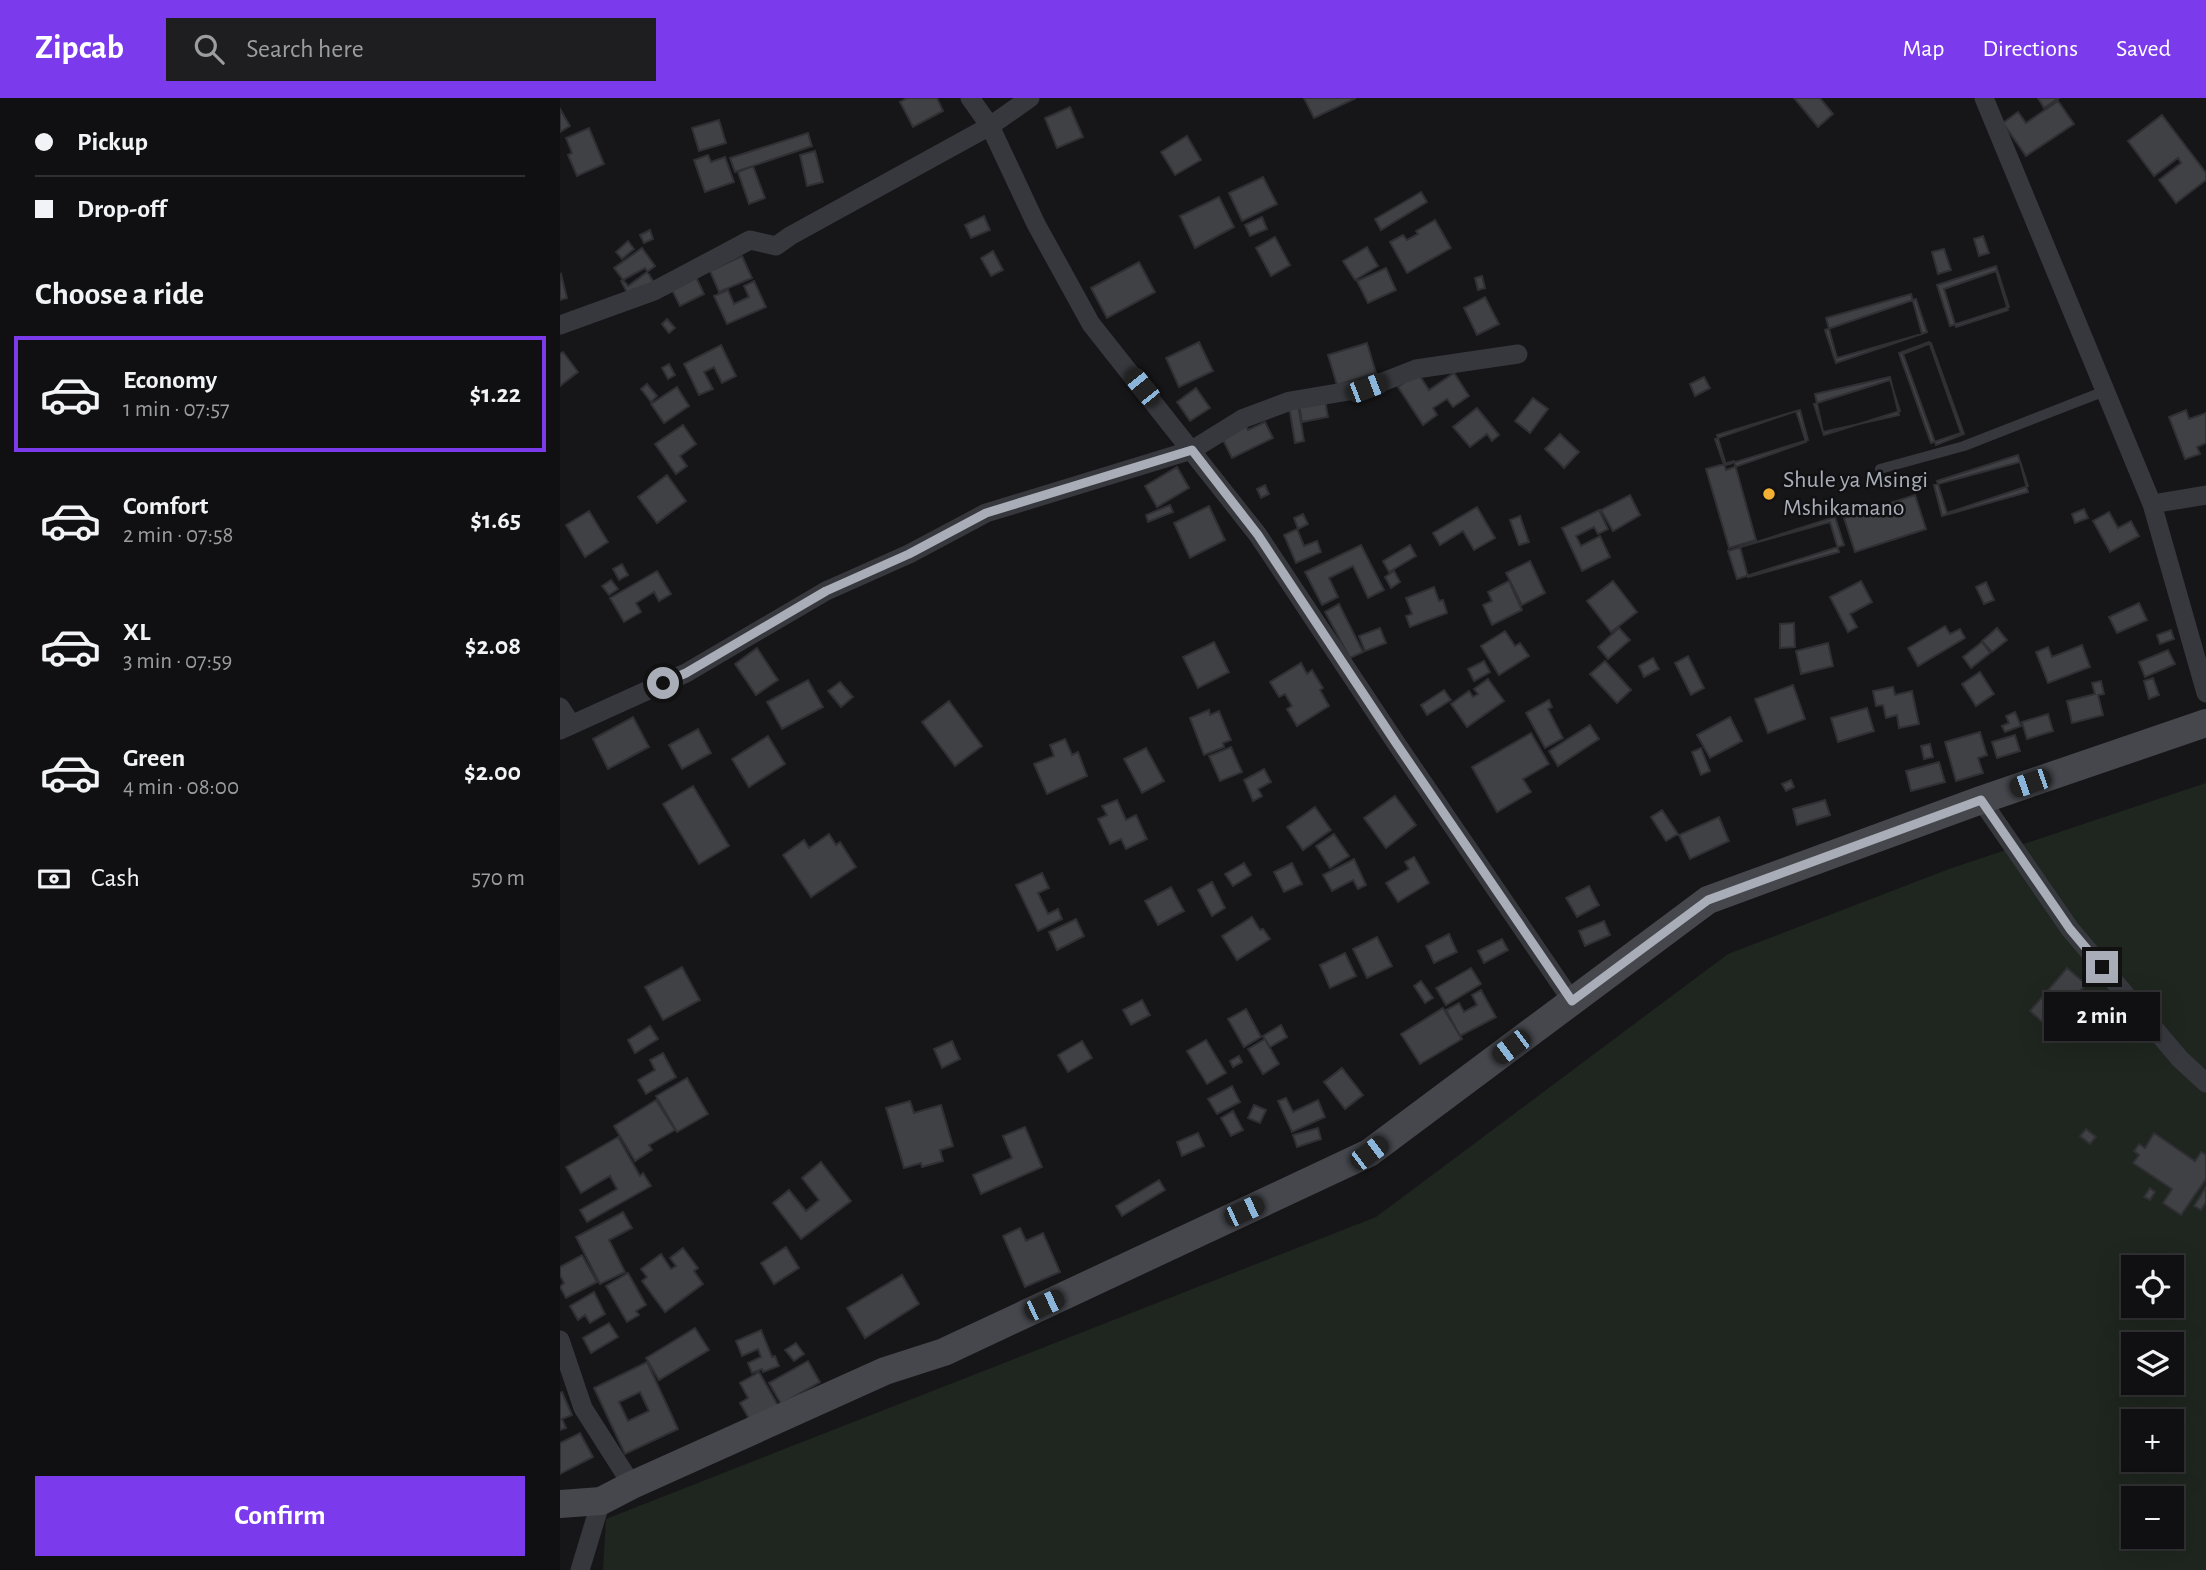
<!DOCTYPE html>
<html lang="en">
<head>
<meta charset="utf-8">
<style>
	:root { --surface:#101012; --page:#1e1e20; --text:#f1f3f6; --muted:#9c9d9f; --line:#303032; --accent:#7c3aed }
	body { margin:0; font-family:"Alegreya Sans",sans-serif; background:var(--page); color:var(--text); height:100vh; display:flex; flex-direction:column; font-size:26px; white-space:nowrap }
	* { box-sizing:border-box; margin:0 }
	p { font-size:23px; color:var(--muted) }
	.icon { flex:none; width:38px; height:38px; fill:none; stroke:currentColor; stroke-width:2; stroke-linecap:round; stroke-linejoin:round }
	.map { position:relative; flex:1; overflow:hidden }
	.side { display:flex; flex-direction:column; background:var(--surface); width:560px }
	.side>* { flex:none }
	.guide { display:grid; align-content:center; height:154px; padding:0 35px; background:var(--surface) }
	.fabs { position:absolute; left:1561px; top:1157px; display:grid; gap:14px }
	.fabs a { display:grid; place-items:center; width:63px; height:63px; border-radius:0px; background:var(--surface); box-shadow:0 7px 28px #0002,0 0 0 2px var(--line); font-size:35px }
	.end { position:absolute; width:32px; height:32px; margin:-16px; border:9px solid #a8adb8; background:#111; box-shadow:0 0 0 4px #111 }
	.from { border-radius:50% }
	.bubble { position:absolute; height:49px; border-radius:0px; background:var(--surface); box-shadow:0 7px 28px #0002,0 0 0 2px var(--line); font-size:23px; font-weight:600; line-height:49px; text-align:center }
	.car { position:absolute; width:21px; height:42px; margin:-21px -10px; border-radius:9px; box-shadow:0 0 5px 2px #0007; background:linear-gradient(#222 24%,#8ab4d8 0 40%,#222 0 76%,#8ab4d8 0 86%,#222 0) }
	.guide b { display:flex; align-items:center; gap:24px; height:66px; font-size:26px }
	.guide b+b { border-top:2px solid var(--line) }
	.guide i { width:18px; height:18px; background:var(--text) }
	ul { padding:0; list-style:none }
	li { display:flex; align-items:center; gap:21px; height:116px; margin:0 14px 10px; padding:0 21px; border:4px solid transparent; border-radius:0px }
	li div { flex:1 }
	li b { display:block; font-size:26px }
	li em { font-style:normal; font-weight:600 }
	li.on { border-color:var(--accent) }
	li>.icon { width:63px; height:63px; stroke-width:1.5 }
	h2 { padding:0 35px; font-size:32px; line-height:84px }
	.pay { display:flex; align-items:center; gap:18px; height:77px; padding:0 35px; font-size:26px }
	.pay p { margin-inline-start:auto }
	.button { display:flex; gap:14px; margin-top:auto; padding:14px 35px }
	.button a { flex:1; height:80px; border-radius:0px; background:var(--accent); color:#fff; font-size:28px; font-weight:600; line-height:80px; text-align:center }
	header { display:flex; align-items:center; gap:42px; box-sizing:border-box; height:98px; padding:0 35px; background:var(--accent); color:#fff }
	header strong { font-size:33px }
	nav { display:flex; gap:38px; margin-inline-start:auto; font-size:24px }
	.search { width:490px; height:63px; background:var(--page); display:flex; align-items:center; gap:18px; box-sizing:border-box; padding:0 24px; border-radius:0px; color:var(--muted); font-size:26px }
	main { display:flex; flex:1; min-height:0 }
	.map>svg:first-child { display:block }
</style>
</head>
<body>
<header>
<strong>Zipcab</strong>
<div class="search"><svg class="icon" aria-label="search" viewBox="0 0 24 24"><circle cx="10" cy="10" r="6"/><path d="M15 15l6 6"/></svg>Search here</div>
<nav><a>Map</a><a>Directions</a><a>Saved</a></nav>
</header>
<main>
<section class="side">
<div class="guide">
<b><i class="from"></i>Pickup</b>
<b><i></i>Drop-off</b>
</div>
<h2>Choose a ride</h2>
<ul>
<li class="on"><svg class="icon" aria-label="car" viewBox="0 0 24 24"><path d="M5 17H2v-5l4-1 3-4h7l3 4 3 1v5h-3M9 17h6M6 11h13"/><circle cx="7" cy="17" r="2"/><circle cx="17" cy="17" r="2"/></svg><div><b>Economy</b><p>1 min · 07:57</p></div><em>$1.22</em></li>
<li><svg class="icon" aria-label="car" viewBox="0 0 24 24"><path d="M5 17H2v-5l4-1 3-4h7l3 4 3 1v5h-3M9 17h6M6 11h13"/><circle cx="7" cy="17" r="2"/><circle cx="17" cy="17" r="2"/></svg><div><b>Comfort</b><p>2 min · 07:58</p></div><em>$1.65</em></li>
<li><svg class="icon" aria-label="car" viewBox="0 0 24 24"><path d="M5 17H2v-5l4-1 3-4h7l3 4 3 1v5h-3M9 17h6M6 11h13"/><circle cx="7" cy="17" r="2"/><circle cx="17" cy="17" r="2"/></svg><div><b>XL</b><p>3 min · 07:59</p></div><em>$2.08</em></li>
<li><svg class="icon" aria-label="car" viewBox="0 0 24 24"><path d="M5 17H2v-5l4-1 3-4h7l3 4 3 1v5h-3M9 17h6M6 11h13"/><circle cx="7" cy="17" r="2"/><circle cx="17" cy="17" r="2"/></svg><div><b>Green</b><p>4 min · 08:00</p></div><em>$2.00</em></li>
</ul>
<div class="pay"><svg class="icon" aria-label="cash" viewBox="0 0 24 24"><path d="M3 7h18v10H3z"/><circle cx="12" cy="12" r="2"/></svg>Cash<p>570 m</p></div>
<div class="button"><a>Confirm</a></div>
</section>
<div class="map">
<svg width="1646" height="1472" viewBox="0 0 1646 1472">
	<rect width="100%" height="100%" fill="#161618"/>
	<path fill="#1e261f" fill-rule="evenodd" d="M1646,685V1472H43L46,1421L816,1119L1168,856L1389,771ZM1573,1169H1612V1208H1573ZM1573,1246H1612V1284H1573ZM1573,1323H1612V1362H1573ZM1573,1400H1612V1438H1573Z"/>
	<path fill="#404145" stroke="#303034" stroke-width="2" fill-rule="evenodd" d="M347,0H377L383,13L353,29L340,4Z
		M744,0H796L754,20Z
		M1234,0H1260L1273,16L1258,29Z
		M1478,0H1499L1484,10Z
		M1498,3L1514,26L1466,58L1443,25L1458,14L1466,25Z
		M510,9L523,39L497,50L485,20Z
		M0,11L10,28L0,34Z
		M1602,17L1646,75V82L1616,105L1599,82L1621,65L1618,60L1594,78L1568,43Z
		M159,22L166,45L139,53L132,30Z
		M29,30L44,66L17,78L8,57L12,55L6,40Z
		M248,35L252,48L175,74L170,60Z
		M627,38L641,62L615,77L601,54Z
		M255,53L263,84L247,88L240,57Z
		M148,57L151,64L165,59L174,84L145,94L134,62Z
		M193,68L205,100L189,106L178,74Z
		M703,79L717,106L682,123L669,95Z
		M861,94L867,104L821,132L815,121Z
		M659,99L674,129L635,150L620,118Z
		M424,118L430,132L411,140L405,127Z
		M702,119L707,131L690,138L685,127Z
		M875,122L891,150L847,175L830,144L843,137L847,142L858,136L856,133Z
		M90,132L93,141L84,145L80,137Z
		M1423,138L1429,155L1419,158L1414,141Z
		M715,139L730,167L711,178L696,150Z
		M68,143L74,151L62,161L56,154Z
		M807,149L818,168L795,182L783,163Z
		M82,150L95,168L68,188L54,170Z
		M1384,151L1391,172L1378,176L1372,154Z
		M433,153L443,172L431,178L421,160Z
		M182,158L192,180L159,194L150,173Z
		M579,164L595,194L547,220L531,190Z
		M1436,168L1449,209L1390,228L1377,187Z
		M85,170L96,188L71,202L61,183Z
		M826,170L836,192L808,205L797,183Z
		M1436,173L1448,212L1396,229L1384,191Z
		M1,176L7,200L0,202V177Z
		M135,177L144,196L120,208L111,190Z
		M922,178L925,190L918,192L915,180Z
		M194,183L206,209L167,226L154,198L168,192L174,206L189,199L184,188Z
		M1351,196L1362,236L1277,260L1266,220Z
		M925,199L939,226L917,237L904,210Z
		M1356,201L1367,234L1276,265L1265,232Z
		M107,221L115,230L109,235L102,226Z
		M639,244L653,273L619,289L606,260Z
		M1369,244L1401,335L1371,345L1339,255Z
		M807,245L816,275L777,287L768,257Z
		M1371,245L1404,336L1376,347L1343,256Z
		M161,247L176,278L162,285L154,269L144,274L153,291L139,297L124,266Z
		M3,254L18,274L0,288V256Z
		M109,266L115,277L108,281L102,270Z
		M858,275L869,292L894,275L909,298L893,309L887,301L873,310L877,317L863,327L838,289Z
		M1144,279L1150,290L1135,298L1130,286Z
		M1330,279L1339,317L1263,334L1255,296Z
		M1330,282L1340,313L1264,337L1254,306Z
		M87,286L97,298L91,304L81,291Z
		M117,289L129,308L104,325L91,306Z
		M636,290L650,310L630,323L617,304Z
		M973,300L988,311L970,335L955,323Z
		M765,302L768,319L742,324L739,306Z
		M738,306L744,343L735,345L729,308Z
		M917,310L939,337L932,343L927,336L910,349L893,329Z
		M1240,312L1248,342L1166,367L1157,337Z
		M1626,312L1629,321L1646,315V345L1637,349L1640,356L1625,361L1609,319Z
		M1236,313L1246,344L1166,372L1155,341Z
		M705,324L713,340L672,360L661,338L685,326L688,332Z
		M123,327L136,346L120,358L127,368L116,376L95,346Z
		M1000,336L1019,354L1004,370L985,351Z
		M1458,357L1468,388L1387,415L1377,383Z
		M1174,363L1196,442L1169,450L1146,371Z
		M1460,364L1468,394L1382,418L1374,387Z
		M617,369L629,390L597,409L585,388Z
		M107,377L126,403L97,425L78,399Z
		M705,387L709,396L701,400L697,391Z
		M1070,397L1080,417L1053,433L1041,412Z
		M1355,397L1366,431L1295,454L1284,420Z
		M610,407L613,414L588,424L586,417Z
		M649,408L665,442L630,460L614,425Z
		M917,409L935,440L914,452L903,433L880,447L873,435Z
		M1524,411L1528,420L1515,425L1512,416Z
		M1039,412L1048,431L1038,436L1034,429L1016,438L1021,448L1040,438L1050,459L1022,473L1002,430Z
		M29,413L48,444L25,459L6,427Z
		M1549,414L1558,430L1571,423L1579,438L1550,454L1533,423Z
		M743,416L748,426L738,431L734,420Z
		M960,418L969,444L959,447L950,422Z
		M1275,419L1284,447L1177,481L1168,453Z
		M1270,424L1279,454L1188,479L1180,449Z
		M737,431L744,448L757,443L761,454L736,465L724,437Z
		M801,447L824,492L808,500L793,468L769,480L778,499L762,507L745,474Z
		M850,447L856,458L829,474L823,463Z
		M970,463L985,495L962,507L946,475Z
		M62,466L68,477L59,482L53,471Z
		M97,473L111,496L99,503L94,494L76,505L81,514L64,524L50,500Z
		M834,473L840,484L831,490L825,479Z
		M51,482L58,491L49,497L42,488Z
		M949,483L962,512L932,527L923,507L932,503L928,494Z
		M1053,483L1077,514L1051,534L1027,503Z
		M1301,483L1312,504L1290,516L1297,529L1288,534L1270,499Z
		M1426,484L1434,502L1424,506L1416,489Z
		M874,489L879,503L883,502L887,515L850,529L846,518L852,516L846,500Z
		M1579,505L1587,522L1557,535L1549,519Z
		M779,506L803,554L790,560L765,514Z
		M1234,525L1235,549L1220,550V526Z
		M1385,528L1390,536L1400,531L1405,540L1358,568L1348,550Z
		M820,530L826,545L805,553L799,538Z
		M1059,530L1070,542L1048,561L1038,549Z
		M1437,530L1447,542L1432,554L1422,543Z
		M1611,532L1614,541L1600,546L1597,537Z
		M945,533L955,548L960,545L969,558L939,577L921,548Z
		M654,544L669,574L638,590L623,559Z
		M1422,544L1430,555L1411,570L1403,559Z
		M1268,545L1273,568L1241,576L1236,553Z
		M1522,547L1530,569L1488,585L1476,554L1488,549L1492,559Z
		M197,550L218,582L196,597L175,566Z
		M1608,552L1615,566L1585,579L1579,564Z
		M1128,558L1144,590L1131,597L1115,565Z
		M1093,560L1099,571L1084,579L1079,568Z
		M924,563L930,574L914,583L908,571Z
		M1045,563L1071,592L1057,605L1030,576Z
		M741,565L747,576L752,572L763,590L760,592L769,608L737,628L727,611L732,608L725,596L719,599L710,584Z
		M1420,574L1434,596L1416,608L1402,586Z
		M1593,580L1599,597L1589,601L1584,583Z
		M928,581L944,603L907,629L891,606L909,593L913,599L918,596L914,591Z
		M248,582L263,609L222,631L207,604Z
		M1541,583L1544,596L1538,597L1543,617L1512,625L1507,603L1535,596L1532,585Z
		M280,584L293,599L281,609L268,593Z
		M1233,587L1245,621L1208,635L1195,601Z
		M1333,589L1335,597L1352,593L1359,626L1339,630L1337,617L1326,620L1323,607L1316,608L1313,593Z
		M884,592L891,602L867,617L861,607Z
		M989,602L992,609L988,611L1003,640L985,650L966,615Z
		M389,603L422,648L395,668L362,624Z
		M1307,610L1314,633L1278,644L1271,620Z
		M649,612L650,617L659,613L671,642L663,645L664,649L644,657L630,620Z
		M1455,614L1461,628L1445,634L1442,628L1449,625L1446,618Z
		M1488,616L1493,633L1467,641L1462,624Z
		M73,619L89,649L48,671L33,641Z
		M1170,619L1182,643L1150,660L1137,637Z
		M1030,627L1039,641L998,668L989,653Z
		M138,631L151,655L122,671L109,647Z
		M1420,634L1427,657L1418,660L1423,675L1396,683L1385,644Z
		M971,635L989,666L963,681L971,694L937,714L912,669Z
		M1455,637L1460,653L1437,660L1432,644Z
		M208,638L225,666L189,689L172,661Z
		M505,641L512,657L518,654L527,678L487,696L474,666L494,658L490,647Z
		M1370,646L1373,659L1364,661L1361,648Z
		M671,649L682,674L660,683L649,658Z
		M586,650L604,683L582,695L564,661Z
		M1141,650L1150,673L1141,677L1132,654Z
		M1379,664L1385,684L1351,693L1346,673Z
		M704,671L711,684L698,691L702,698L693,703L684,682Z
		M1231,682L1234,689L1226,693L1222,686Z
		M133,688L169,748L139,766L103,706Z
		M835,698L856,727L826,750L804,720Z
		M557,702L566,722L576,717L587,741L566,751L561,741L550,746L538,721L547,717L542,708Z
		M1265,702L1270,717L1237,727L1233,711Z
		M755,709L771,732L743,752L727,729Z
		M1102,712L1118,736L1106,743L1091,719Z
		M1159,719L1169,743L1130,761L1119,737Z
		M269,736L276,747L280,744L296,769L251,799L223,757L244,742L249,750Z
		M774,736L789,758L770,770L756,748Z
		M854,759L869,785L838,804L826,785L849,771L845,764Z
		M794,761L806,787L798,791L793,782L772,793L763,777Z
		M684,765L691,777L673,788L665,776Z
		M732,765L742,786L724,794L714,774Z
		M482,775L489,790L478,795L488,816L498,811L502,821L478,833L456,787Z
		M652,784L665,810L652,818L638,792Z
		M1029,788L1039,807L1017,819L1006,800Z
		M611,789L624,813L598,827L585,803Z
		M692,819L700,832L703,831L710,841L677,862L662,838Z
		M516,821L524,838L497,852L489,834Z
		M1044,823L1050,837L1025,848L1019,833Z
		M889,836L897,854L874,865L866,848Z
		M817,839L832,868L807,880L793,851Z
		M942,841L948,852L924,865L918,853Z
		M785,855L796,878L770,890L760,867Z
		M122,869L140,902L103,922L85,889Z
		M911,870L921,886L886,907L876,890Z
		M1507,870L1526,886L1489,930L1470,913Z
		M861,883L873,900L865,905L854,888Z
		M921,892L936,919L900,938L886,912L899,905L904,914L917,907L912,897Z
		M582,902L590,917L571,927L563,912Z
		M883,910L902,941L860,966L841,936Z
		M686,911L701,939L684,949L668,921Z
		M721,927L727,939L710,949L703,938Z
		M90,928L98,941L75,955L68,942Z
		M705,941L719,966L703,976L688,951Z
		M646,942L666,975L647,986L627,953Z
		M392,943L400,961L382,970L374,951Z
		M522,943L532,960L508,974L498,957Z
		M103,955L116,979L86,996L78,982L95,972L90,962Z
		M679,958L682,964L673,969L670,963Z
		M782,970L803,997L785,1011L764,984Z
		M127,980L148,1016L117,1034L96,998Z
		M672,988L680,1004L657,1016L648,1001Z
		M726,1000L733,1014L758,1002L765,1019L732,1034L718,1003Z
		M96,1002L115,1032L89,1047L92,1052L75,1063L54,1028Z
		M350,1003L354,1015L381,1007L393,1048L380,1052L383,1063L362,1069L361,1065L344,1070L326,1010Z
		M694,1007L706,1012L700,1025L688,1020Z
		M673,1013L683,1032L671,1038L661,1020Z
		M465,1029L482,1069L421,1096L413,1077L452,1060L443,1038Z
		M758,1030L761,1041L737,1049L733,1037Z
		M1526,1031L1536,1039L1530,1046L1520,1038Z
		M638,1035L644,1048L622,1058L617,1044Z
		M1594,1035L1635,1063L1641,1054L1646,1057V1081L1621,1117L1603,1105L1612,1091L1573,1065L1579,1057L1574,1053L1579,1046L1585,1050Z
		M58,1039L80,1078L83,1075L91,1088L27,1124L20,1112L57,1091L50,1078L21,1095L6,1069Z
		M261,1064L291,1103L241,1141L213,1105L229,1092L246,1113L259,1102L242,1080Z
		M599,1082L605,1092L562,1118L556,1108Z
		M1646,1089V1104L1641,1112L1634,1108Z
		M1590,1090L1595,1094L1590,1102L1584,1099Z
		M63,1114L72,1130L49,1142L65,1174L40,1186L16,1139Z
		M460,1130L466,1143L483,1135L500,1174L465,1189L443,1138Z
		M226,1149L239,1170L214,1186L201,1165Z
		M123,1150L138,1170L134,1173L143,1186L105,1214L82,1183L87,1179L81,1171L101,1156L111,1171L116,1168L110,1160Z
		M22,1157L37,1184L6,1200L0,1189L4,1185L0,1177V1169Z
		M68,1175L86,1207L76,1213L79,1217L67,1224L46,1188Z
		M342,1177L359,1206L305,1240L287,1210Z
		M34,1194L45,1216L30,1225L25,1217L18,1222L10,1208Z
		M49,1225L58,1239L31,1255L23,1240Z
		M135,1230L149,1252L99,1282L86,1260Z
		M201,1232L212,1259L215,1258L219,1268L203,1274L202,1271L192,1275L188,1265L201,1259L198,1251L182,1258L176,1243Z
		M236,1245L244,1256L234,1263L225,1252Z
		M248,1263L260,1284L221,1306L209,1285Z
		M87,1264L118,1331L65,1356L34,1290ZM80,1294L89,1313L68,1323L59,1304Z
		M199,1274L219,1309L191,1324L180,1305L188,1300L180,1285Z
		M2,1294L12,1317L2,1321L6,1330L0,1332V1295Z
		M20,1335L33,1359L0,1376V1345Z"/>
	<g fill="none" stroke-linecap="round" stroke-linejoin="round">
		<path stroke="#37383d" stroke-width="10" d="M1320,371L1404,348L1545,293"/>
		<path stroke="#37383d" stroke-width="19" d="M410,0L430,28L476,126L531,226L698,437L836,645L1012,903
			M1424,0L1592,406L1646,595
			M0,227L94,193L190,142L216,148L230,138L430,28L470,0
			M1592,406L1646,397
			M0,609L11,626
			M0,632L126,575L266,493L349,456L426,415L632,352L682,321L730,303L807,290L856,271L958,256
			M1421,702L1510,831L1620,961L1646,985
			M0,1242L23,1310L72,1387
			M20,1472L41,1403"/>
		<path stroke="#45474d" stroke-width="28" d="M0,1406L41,1403L72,1387L325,1273L384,1254L809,1055L1148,802L1421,702L1646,625"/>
	</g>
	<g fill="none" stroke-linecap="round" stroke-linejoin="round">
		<path stroke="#a8adb8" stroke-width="9" d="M103,585L126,575L266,493L349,456L426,415L632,352L698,437L836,645L1012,903L1148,802L1421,702L1510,831L1542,869"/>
	</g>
	<circle fill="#f2b134" stroke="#111113" stroke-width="2.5" cx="1209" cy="396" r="7"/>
	<g text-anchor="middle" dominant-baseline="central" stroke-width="5" stroke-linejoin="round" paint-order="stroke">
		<g font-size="24" fill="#a8adb8" stroke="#111113" text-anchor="start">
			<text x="1223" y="382">Shule ya Msingi<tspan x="1223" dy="28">Mshikamano</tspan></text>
		</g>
	</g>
</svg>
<div class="fabs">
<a><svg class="icon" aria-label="locate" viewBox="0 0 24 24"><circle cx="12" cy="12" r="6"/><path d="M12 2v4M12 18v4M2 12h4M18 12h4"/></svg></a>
<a><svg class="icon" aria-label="layers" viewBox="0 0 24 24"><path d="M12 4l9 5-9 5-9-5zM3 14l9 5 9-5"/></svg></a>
<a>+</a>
<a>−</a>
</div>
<i class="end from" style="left:103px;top:585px"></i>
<i class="end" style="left:1542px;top:869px"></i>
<div class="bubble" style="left:1484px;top:894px;width:116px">2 min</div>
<i class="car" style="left:582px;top:289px;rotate:321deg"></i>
<i class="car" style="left:807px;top:290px;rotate:69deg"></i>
<i class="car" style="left:1470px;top:685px;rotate:251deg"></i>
<i class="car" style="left:951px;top:949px;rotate:233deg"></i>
<i class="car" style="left:809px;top:1055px;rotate:53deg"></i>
<i class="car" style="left:684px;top:1113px;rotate:65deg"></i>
<i class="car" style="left:484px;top:1207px;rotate:65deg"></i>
</div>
</main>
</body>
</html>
